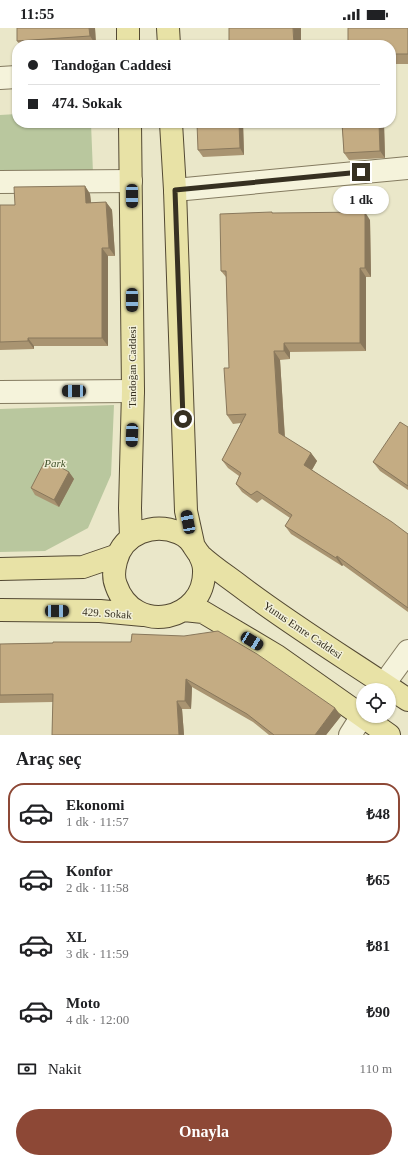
<!DOCTYPE html>
<html lang="tr">
<head>
<meta charset="utf-8">
<style>
	:root { --surface:#fff; --page:#f6f6f6; --text:#202124; --muted:#757577; --line:#e0e0e0; --accent:#8d4836 }
	body { margin:0; font-family:"Times New Roman",serif; background:var(--page); color:var(--text); height:100vh; display:flex; flex-direction:column; font-size:15px; white-space:nowrap }
	* { box-sizing:border-box; margin:0 }
	p { font-size:13px; color:var(--muted) }
	.icon { flex:none; width:22px; height:22px; fill:none; stroke:currentColor; stroke-width:2; stroke-linecap:round; stroke-linejoin:round }
	.map { position:relative; height:707px; overflow:hidden }
	.sheet { display:flex; flex-direction:column; background:var(--surface); flex:1 }
	.sheet>* { flex:none }
	.top-card { position:absolute; left:12px; top:12px; width:384px; height:88px; border-radius:16px; box-shadow:0 1px 3px #0004; display:grid; align-content:center; height:88px; padding:0 16px; background:var(--surface) }
	.tools { position:absolute; left:356px; top:655px; display:grid; gap:8px }
	.tools a { display:grid; place-items:center; width:40px; height:40px; border-radius:50%; background:var(--surface); box-shadow:0 1px 3px #0004; font-size:20px }
	.end { position:absolute; width:18px; height:18px; margin:-9px; border:5px solid #363021; background:#fff; box-shadow:0 0 0 2px #fff }
	.from { border-radius:50% }
	.bubble { position:absolute; height:28px; border-radius:14px; background:var(--surface); box-shadow:0 1px 3px #0004; font-size:13px; font-weight:800; line-height:28px; text-align:center }
	.car { position:absolute; width:12px; height:24px; margin:-12px -6px; border-radius:5px; box-shadow:0 0 3px 1px #0007; background:linear-gradient(#222 24%,#8ab4d8 0 40%,#222 0 76%,#8ab4d8 0 86%,#222 0) }
	.top-card b { display:flex; align-items:center; gap:14px; height:38px; font-size:15px }
	.top-card b+b { border-top:1px solid var(--line) }
	.top-card i { width:10px; height:10px; background:var(--text) }
	ul { padding:0; list-style:none }
	li { display:flex; align-items:center; gap:12px; height:60px; margin:0 8px 6px; padding:0 8px; border:2px solid transparent; border-radius:16px }
	li div { flex:1 }
	li b { display:block; font-size:15px }
	li em { font-style:normal; font-weight:800 }
	li.active { border-color:var(--accent) }
	li>.icon { width:36px; height:36px; stroke-width:1.5 }
	h2 { padding:0 16px; font-size:18px; line-height:48px }
	.pay { display:flex; align-items:center; gap:10px; height:44px; padding:0 16px; font-size:15px }
	.pay p { margin-inline-start:auto }
	.cta { display:flex; gap:8px; margin-top:auto; padding:8px 16px }
	.cta a { flex:1; height:46px; border-radius:24px; background:var(--accent); color:#fff; font-size:16px; font-weight:800; line-height:46px; text-align:center }
	.status { display:flex; justify-content:space-between; align-items:center; height:28px; padding:0 20px; background:var(--surface); direction:ltr }
	.status svg { height:11px; fill:currentColor }
	.map>svg:first-child { display:block }
</style>
</head>
<body>
<div class="status"><b>11:55</b><svg viewBox="0 0 49 12"><path d="M0 12V9h3v3zM5 12V6h3v6zM10 12V3h3v9zM15 12V0h3v12zM26 1h20v11H26zM47 4h2v5h-2z"/></svg></div>
<div class="map">
<svg width="408" height="707" viewBox="0 0 408 707">
	<rect width="100%" height="100%" fill="#eae7c9"/>
	<path fill="#b9c79e" d="M17,86V95H91L93,145L0,148V87Z
		M114,377L111,447L88,500L45,523L0,524V381Z"/>
	<g fill="none" stroke-linecap="round" stroke-linejoin="round">
		<defs>
			<path id="minor" d="M0,50L17,49
				M0,154L131,153
				M175,162L408,140
				M0,364L133,363
				M384,656L408,623
				M350,707L362,688"/>
			<path id="major" d="M128,0V17
				M168,0L169,17
				M130,95L133,363L130,480L131,510
				M171,95L175,162L186,483L193,515
				M200,528C202,532 204,538 204,542C206,593 134,609 116,557C113,550 114,541 116,533C123,505 154,494 179,505C193,511 193,520 201,528C213,539 227,548 240,558C294,599 352,634 408,672
				M0,541L83,539L118,527
				M0,582L100,583L143,587
				M184,582L203,584L277,628L389,707"/>
		</defs>
		<use href="#minor" stroke="#847b60" stroke-width="24"/>
		<use href="#major" stroke="#534933" stroke-width="24"/>
		<use href="#minor" stroke="#f5f3db" stroke-width="22"/>
		<use href="#major" stroke="#e8e2a6" stroke-width="22"/>
	</g>
	<path fill="#a99471" d="M17,0H95L96,17H20L17,13Z
		M408,0V36H391V17Z
		M243,95L244,127L203,129L198,122Z
		M342,95H383L384,96L385,130L349,132L344,125Z
		M85,158L90,166L91,175L106,174L112,182L115,228H108V318H34V321L0,322V177H15Z
		M273,185L370,192L371,249H366V323L290,324V331L280,332L285,409L311,425L317,433L312,442L408,506V584L343,537L342,538L291,506L285,498L290,490L262,471L257,475L242,464L236,456L239,448L228,440L222,432L241,395L233,396L227,387L229,340L226,249L221,243Z
		M408,399V462L380,443L373,434Z
		M69,444L74,451L59,479L35,467L31,460Z
		M53,615L335,680L341,688L326,707H269L253,694L192,659L191,681H182L184,707H52L53,674L0,675V616Z"/>
	<path fill="#89785c" d="M89,0H95L96,17L90,8Z
		M293,0H301V17H294Z
		M239,95H243L244,127L240,120Z
		M379,95H383L384,96L385,130L380,123Z
		M85,158L90,166L92,183L86,175Z
		M106,174L112,182L115,228L109,220Z
		M365,184L370,192L371,249L365,240Z
		M102,220L108,228V318L102,310Z
		M360,240L366,249V323L360,315Z
		M28,310L34,318V321L28,313Z
		M284,315L290,324V331L284,323Z
		M274,323L280,332L285,413L279,405Z
		M311,425L317,433L310,445L304,437Z
		M69,444L74,451L59,479L54,472Z
		M337,528L343,537L342,538L336,530Z
		M186,651L192,659L191,681L185,673Z
		M177,673L182,681L184,707H179Z
		M335,680L341,688L326,707H315Z"/>
	<path fill="#c4ac83" stroke="#89785c" d="M17,0H89L90,8L17,13Z
		M229,0H293L294,17H229Z
		M348,0H408V26H391V17H348Z
		M197,95H239L240,120L198,122Z
		M342,95H379L380,123L344,125Z
		M85,158L86,175L106,174L109,220H102V310H28V313L0,314V177H15L14,159Z
		M272,184V185L365,184V240H360V315H284V323H274L279,405L311,425L304,437L392,494L408,506V580L337,528L336,530L285,498L292,487L257,463L251,467L236,456L241,445L222,432L246,386L227,387L224,340H229L226,243H221L220,186Z
		M400,394L408,399V458L373,434Z
		M46,431L69,444L54,472L31,460Z
		M218,603L257,626L335,680L315,707H274L247,686L186,651L185,673H177L179,707H52L53,666L0,667V616L53,615V614H131L132,606L184,608Z"/>
	<g fill="none" stroke-linecap="round" stroke-linejoin="round">
		<path stroke="#363021" stroke-width="5" d="M183,391L175,162L361,144"/>
	</g>
	<g text-anchor="middle" dominant-baseline="central" stroke-width="3" stroke-linejoin="round" paint-order="stroke">
		<g font-size="11" fill="#363021" stroke="#f2f0d8">
			<text transform="translate(132 339) rotate(-90)">Tandoğan Caddesi</text>
			<text transform="translate(107 585) rotate(4)">429. Sokak</text>
			<text transform="translate(303 602) rotate(34)">Yunus Emre Caddesi</text>
		</g>
		<g font-size="11" font-style="italic" fill="#3f512a" stroke="#f2f0d8">
			<text x="55" y="435">Park</text>
		</g>
	</g>
</svg>
<div class="tools">
<a><svg class="icon" aria-label="locate" viewBox="0 0 24 24"><circle cx="12" cy="12" r="6"/><path d="M12 2v4M12 18v4M2 12h4M18 12h4"/></svg></a>
</div>
<i class="end from" style="left:183px;top:391px"></i>
<i class="end" style="left:361px;top:144px"></i>
<div class="bubble" style="left:333px;top:158px;width:56px">1 dk</div>
<i class="car" style="left:132px;top:168px;rotate:180deg"></i>
<i class="car" style="left:132px;top:272px;rotate:180deg"></i>
<i class="car" style="left:74px;top:363px;rotate:270deg"></i>
<i class="car" style="left:132px;top:407px;rotate:182deg"></i>
<i class="car" style="left:188px;top:494px;rotate:349deg"></i>
<i class="car" style="left:57px;top:583px;rotate:90deg"></i>
<i class="car" style="left:252px;top:613px;rotate:121deg"></i>
<div class="top-card">
<b><i class="from"></i>Tandoğan Caddesi</b>
<b><i></i>474. Sokak</b>
</div>
</div>
<section class="sheet">
<h2>Araç seç</h2>
<ul>
<li class="active"><svg class="icon" aria-label="car" viewBox="0 0 24 24"><path d="M5 17H2v-5l4-1 3-4h7l3 4 3 1v5h-3M9 17h6M6 11h13"/><circle cx="7" cy="17" r="2"/><circle cx="17" cy="17" r="2"/></svg><div><b>Ekonomi</b><p>1 dk · 11:57</p></div><em>₺48</em></li>
<li><svg class="icon" aria-label="car" viewBox="0 0 24 24"><path d="M5 17H2v-5l4-1 3-4h7l3 4 3 1v5h-3M9 17h6M6 11h13"/><circle cx="7" cy="17" r="2"/><circle cx="17" cy="17" r="2"/></svg><div><b>Konfor</b><p>2 dk · 11:58</p></div><em>₺65</em></li>
<li><svg class="icon" aria-label="car" viewBox="0 0 24 24"><path d="M5 17H2v-5l4-1 3-4h7l3 4 3 1v5h-3M9 17h6M6 11h13"/><circle cx="7" cy="17" r="2"/><circle cx="17" cy="17" r="2"/></svg><div><b>XL</b><p>3 dk · 11:59</p></div><em>₺81</em></li>
<li><svg class="icon" aria-label="car" viewBox="0 0 24 24"><path d="M5 17H2v-5l4-1 3-4h7l3 4 3 1v5h-3M9 17h6M6 11h13"/><circle cx="7" cy="17" r="2"/><circle cx="17" cy="17" r="2"/></svg><div><b>Moto</b><p>4 dk · 12:00</p></div><em>₺90</em></li>
</ul>
<div class="pay"><svg class="icon" aria-label="cash" viewBox="0 0 24 24"><path d="M3 7h18v10H3z"/><circle cx="12" cy="12" r="2"/></svg>Nakit<p>110 m</p></div>
<div class="cta"><a>Onayla</a></div>
</section>
</body>
</html>
